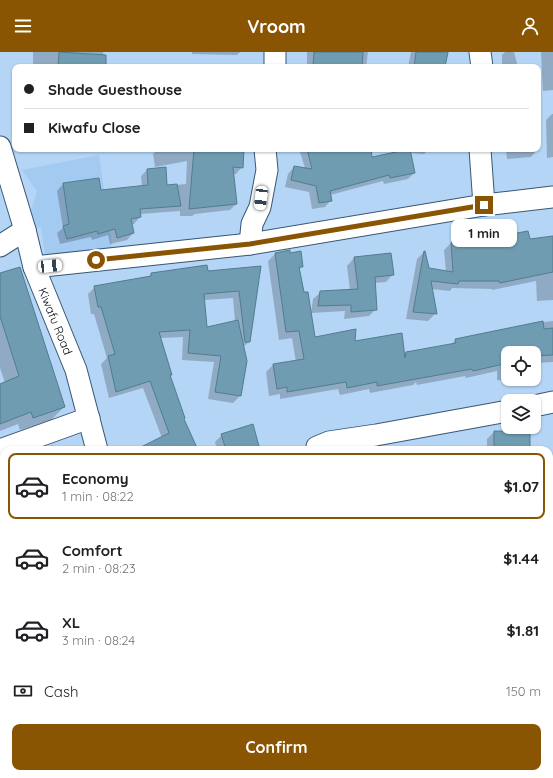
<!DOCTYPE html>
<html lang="en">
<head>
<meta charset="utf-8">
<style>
	:root { --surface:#fff; --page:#f6f6f6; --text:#202124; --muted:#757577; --line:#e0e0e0; --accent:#8a5503 }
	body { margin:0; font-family:Quicksand,sans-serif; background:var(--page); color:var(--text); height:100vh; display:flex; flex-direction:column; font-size:15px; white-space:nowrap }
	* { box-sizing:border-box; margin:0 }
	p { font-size:13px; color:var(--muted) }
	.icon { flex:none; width:22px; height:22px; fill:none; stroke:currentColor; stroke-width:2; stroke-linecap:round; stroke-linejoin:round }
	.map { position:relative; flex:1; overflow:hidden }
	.drawer { position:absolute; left:0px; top:394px; width:553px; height:332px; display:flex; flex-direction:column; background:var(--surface); border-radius:12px 12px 0 0; box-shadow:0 1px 3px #0004 }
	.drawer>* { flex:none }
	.guide { position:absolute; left:12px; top:12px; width:529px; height:88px; border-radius:8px; box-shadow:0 1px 3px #0004; display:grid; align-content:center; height:88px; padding:0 12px; background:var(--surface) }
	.controls { position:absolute; left:501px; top:294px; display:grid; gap:8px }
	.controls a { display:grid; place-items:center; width:40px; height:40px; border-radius:8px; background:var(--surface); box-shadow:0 1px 3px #0004; font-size:20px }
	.end { position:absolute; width:18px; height:18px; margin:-9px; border:5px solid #8a5503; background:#fff; box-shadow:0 0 0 2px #fff }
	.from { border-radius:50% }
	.bubble { position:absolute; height:28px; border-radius:8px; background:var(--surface); box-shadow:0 1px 3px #0004; font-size:13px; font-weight:700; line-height:28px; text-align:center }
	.car { position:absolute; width:12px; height:24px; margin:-12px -6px; border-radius:5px; box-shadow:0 0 3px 1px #0007; background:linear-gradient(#fff 24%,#345 0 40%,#fff 0 76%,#345 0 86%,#fff 0) }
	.guide b { display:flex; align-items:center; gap:14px; height:38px; font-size:15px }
	.guide b+b { border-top:1px solid var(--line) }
	.guide i { width:10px; height:10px; background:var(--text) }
	ul { padding:7px 0 0; list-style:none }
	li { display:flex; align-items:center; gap:12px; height:66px; margin:0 8px 6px; padding:0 4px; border:2px solid transparent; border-radius:8px }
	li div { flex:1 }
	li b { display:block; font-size:15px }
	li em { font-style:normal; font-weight:700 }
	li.current { border-color:var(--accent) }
	li>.icon { width:36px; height:36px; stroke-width:1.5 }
	.pay { display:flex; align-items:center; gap:10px; height:44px; padding:0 12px; font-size:15px }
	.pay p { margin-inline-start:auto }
	.cta { display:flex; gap:8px; margin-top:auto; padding:8px 12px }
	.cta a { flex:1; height:46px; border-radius:8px; background:var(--accent); color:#fff; font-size:16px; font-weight:700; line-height:46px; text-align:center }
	header { display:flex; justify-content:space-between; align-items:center; height:52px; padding:0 12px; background:var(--accent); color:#fff; font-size:18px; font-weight:700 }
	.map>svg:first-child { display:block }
</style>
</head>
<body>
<header><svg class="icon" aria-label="menu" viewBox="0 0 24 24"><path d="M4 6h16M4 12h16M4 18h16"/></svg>Vroom<svg class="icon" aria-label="person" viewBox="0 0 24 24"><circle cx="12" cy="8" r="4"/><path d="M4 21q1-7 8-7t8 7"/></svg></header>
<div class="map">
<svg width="553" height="726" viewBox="0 0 553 726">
	<rect width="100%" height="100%" fill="#b4d5f6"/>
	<path fill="#a3caf1" d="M99,103L113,200L46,209L41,175L25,178L37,139L22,118Z"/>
	<path fill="#0003" fill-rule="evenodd" d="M33,0H103L105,15H33Z
		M192,0H240L237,3L192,2Z
		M307,0H368L366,15H307Z
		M411,0H447L444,15H408Z
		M505,0H514L518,15H502V3Z
		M541,0H553V38L543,39Z
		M552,62H553V105L547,106L546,68Z
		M158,97H243L242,115L236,122H233L236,152L230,158L195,162L192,164H180V159L140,162V165L134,172H131L133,181L127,188L110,192L108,183L92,188L91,185L60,192L57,181L63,176L57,139L63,132L98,127L100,139L142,134L141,124L147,118L166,134L186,132L187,109L155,115L153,102Z
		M299,97H370L371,106L414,121L408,127L384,132L383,129L330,143L331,148L325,155L312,157L309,140L285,135L288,122L294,115L305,116Z
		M411,97H429L424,102L411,101Z
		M506,97H537V98L531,105L507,107Z
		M553,185V248L537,249L536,229L492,238V237L452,236L450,239L431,237L436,261L428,269L406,267L417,207L424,200L428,217L446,220L444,198L451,191L529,188Z
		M275,202H289L302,214L299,218L314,286L354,290L404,304L406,301L451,293L455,288L544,270L553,269V310L536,311V321L534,323V301H508V327H530L529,329L497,328V319L466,326L465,324L417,333L416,330L413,333L370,341L369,337L340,343L338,337L280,347V342L269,344L266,320L273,313L296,310L292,286L279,288L268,209Z
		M390,202L393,222L386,230L374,231L376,257L369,264L344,267L345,259L311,261L313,247L321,240L350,238L347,214L354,206Z
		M260,215L249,290L243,295L240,344L233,351L208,347L214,310L182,308L183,285L159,286L169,323L183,367L197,398H137L162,386L143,336L109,346L101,312L107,306L94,262H91L88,242L95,235L148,226L151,222L207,220ZM233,246L235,270L206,276L204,248Z
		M0,222L64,355L51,368L20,378L18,372L0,379V333L5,331L0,316Z
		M494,380L529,398H487V387Z
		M222,383L259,398H217L215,390Z
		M53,393V396H67V398H39Z
		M4,414V449H1L0,415Z
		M3,493L4,510L0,511V497Z
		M4,532V546L0,536Z
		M0,561L4,571V693L0,687Z
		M553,580V607L549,608V581Z
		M553,624V685L549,678V627Z
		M549,690H553V726H535L539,722H549Z
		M21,722H198L200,726H10Z
		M229,722H347L348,725L355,722H381L383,726H231Z"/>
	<path fill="#6f9cb1" stroke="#507d91" d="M59,0L106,3V15H58Z
		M314,0H363L362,15H313Z
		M416,0H448L445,15H414Z
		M194,97H244L243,116L233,115L237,152L189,157Z
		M307,97H371L372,105L410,97L415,121L390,126L389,123L330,139L332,149L319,151L316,134L291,128L294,114L312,117Z
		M166,115L167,133L177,132L181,154L140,157L141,165L131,167L134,181L117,186L115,177L98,182L97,179L67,187L63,174L69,172L63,131L99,126L101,138L148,133L147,117Z
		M528,179L530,187L553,184V220L500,231L499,229H459L458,232L431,229L437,262L413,260L424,199H425L429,216L453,220L451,190L484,187Z
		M290,198V201L301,199L303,215H299L304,240H308L315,285L356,277L355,289L402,281L405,306L406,300L456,291L455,287L543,269L544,277L553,276V303L534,304V301H508V311L473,319L472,317L377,334V330L347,336L346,330L287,340V335L277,337L273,312L304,307L299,279L286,280L275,201Z
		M391,201L394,223L375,225L377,258L351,260V253L318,254L320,239L358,237L354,205Z
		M207,213L208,219L261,214L250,290H245L239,239L204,242L207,275L238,268L247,309L241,344L215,340L221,304L188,301L190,278L159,280L172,323H170L185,366L184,367L198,398H135L169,381L150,329L116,340L108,304L115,302L101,255H98L94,234L151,224V221Z
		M20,215L65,355L33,366L31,360L0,372V332L19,324L0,264V221Z
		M253,372L260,398H226L221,382Z
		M494,379L530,380V398H494Z"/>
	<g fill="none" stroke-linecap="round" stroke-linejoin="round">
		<defs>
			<g id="minor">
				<path d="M275,0V15"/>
				<path d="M480,0L482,15"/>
				<path id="s1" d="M0,95L25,178L34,215L76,318L97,398"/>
				<path d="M480,97L484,153"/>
				<path d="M250,192L252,172L260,155L267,118L265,97"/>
				<path d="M0,194L25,178"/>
				<path d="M34,215L250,192L484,153L553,145"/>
				<path d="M534,354L553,350"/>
				<path d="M0,398L89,366"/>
				<path d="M317,398V395L329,390L376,383L508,359"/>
				<path d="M221,722L222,726"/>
				<path d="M456,722L459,726"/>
			</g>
		</defs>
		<use href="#minor" stroke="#395773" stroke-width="23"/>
		<use href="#minor" stroke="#fff" stroke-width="21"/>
	</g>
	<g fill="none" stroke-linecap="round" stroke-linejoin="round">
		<path stroke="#8a5503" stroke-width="5" d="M96,208L250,192L484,153"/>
	</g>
	<g text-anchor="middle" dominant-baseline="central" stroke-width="3" stroke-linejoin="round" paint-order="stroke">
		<g font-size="12" fill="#030d18" stroke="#e9f3fd">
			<text stroke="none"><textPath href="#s1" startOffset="183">Kiwafu Road</textPath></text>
		</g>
	</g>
</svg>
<div class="controls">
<a><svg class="icon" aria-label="locate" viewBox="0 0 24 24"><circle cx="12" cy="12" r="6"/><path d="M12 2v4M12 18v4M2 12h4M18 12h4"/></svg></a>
<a><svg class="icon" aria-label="layers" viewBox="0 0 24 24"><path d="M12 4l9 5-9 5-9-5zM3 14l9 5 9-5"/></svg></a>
</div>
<i class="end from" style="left:96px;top:208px"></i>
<i class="end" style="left:484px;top:153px"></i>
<div class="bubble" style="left:451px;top:167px;width:66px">1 min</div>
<i class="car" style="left:261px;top:146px;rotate:187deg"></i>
<i class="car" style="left:50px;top:214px;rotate:84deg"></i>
<div class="guide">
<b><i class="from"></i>Shade Guesthouse</b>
<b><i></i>Kiwafu Close</b>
</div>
<section class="drawer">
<ul>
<li class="current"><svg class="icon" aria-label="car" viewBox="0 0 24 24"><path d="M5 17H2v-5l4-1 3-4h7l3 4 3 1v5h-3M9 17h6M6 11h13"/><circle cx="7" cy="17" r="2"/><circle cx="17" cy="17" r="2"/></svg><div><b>Economy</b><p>1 min · 08:22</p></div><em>$1.07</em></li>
<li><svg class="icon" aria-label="car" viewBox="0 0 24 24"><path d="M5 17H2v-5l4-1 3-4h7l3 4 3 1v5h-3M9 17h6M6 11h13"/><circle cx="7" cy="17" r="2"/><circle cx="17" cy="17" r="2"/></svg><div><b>Comfort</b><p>2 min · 08:23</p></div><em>$1.44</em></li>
<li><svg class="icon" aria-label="car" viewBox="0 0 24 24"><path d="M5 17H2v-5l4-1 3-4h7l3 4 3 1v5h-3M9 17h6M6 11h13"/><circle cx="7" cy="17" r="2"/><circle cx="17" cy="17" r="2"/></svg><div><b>XL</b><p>3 min · 08:24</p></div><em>$1.81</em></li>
</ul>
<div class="pay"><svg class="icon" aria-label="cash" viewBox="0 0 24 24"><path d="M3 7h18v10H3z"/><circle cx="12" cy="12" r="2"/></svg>Cash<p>150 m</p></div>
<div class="cta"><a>Confirm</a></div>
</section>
</div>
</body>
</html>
